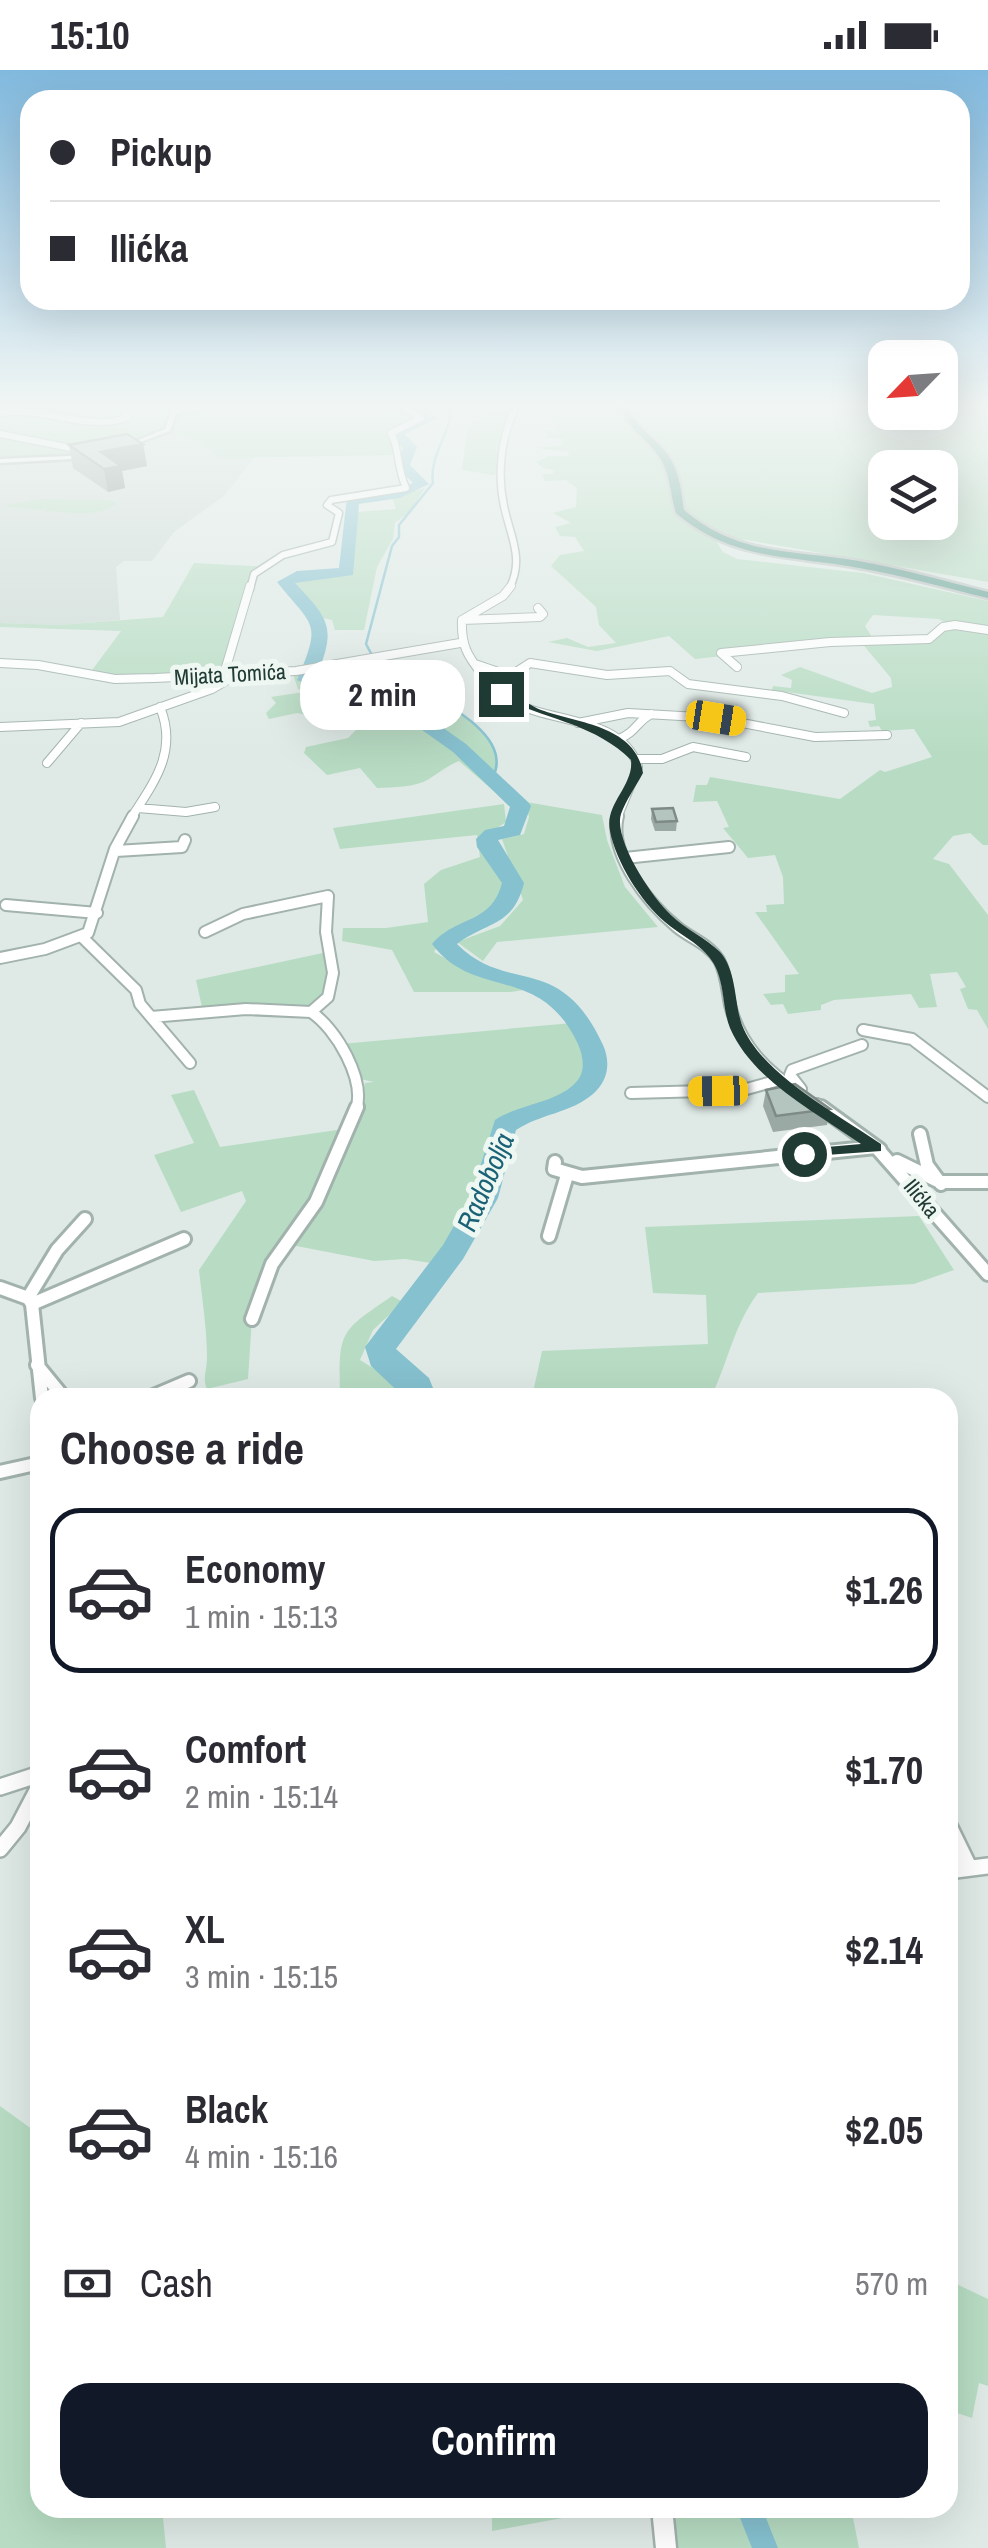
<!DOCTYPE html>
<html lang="en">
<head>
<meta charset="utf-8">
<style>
	:root { --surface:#fff; --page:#f2f2f3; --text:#2b2b33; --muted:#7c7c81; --line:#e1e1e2; --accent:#111827 }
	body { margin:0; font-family:"Archivo Narrow",sans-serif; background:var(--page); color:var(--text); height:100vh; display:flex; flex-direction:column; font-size:38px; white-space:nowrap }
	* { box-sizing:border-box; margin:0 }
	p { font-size:32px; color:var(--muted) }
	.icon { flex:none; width:55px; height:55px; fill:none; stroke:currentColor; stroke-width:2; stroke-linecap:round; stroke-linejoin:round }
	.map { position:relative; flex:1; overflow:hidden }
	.sheet { position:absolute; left:30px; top:1318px; width:928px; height:1130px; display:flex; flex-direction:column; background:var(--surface); border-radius:30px; box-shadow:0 10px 40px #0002 }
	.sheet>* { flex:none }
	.guide { position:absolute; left:20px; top:20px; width:950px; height:220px; border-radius:30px; box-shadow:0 10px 40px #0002; display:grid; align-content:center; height:220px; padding:0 30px; background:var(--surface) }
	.needle { width:65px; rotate:245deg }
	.controls { position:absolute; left:868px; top:270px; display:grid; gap:20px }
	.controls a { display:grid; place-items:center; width:90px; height:90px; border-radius:20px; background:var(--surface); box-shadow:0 10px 40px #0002; font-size:50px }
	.end { position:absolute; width:45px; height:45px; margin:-22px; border:12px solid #203a34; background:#fff; box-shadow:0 0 0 5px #fff }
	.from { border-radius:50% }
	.bubble { position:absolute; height:70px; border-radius:30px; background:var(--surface); box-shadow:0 10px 40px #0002; font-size:32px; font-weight:700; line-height:70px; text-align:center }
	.car { position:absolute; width:30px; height:60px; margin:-30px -15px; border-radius:12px; box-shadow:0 0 8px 2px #0007; background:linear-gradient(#f5c518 24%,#345 0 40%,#f5c518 0 76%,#345 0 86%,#f5c518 0) }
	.guide b { display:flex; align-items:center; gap:35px; height:95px; font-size:38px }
	.guide b+b { border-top:2px solid var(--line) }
	.guide i { width:25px; height:25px; background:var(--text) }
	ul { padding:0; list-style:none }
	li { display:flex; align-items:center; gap:30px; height:165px; margin:0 20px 15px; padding:0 10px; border:5px solid transparent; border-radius:30px }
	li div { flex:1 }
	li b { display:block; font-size:38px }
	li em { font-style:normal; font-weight:700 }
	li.current { border-color:var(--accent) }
	li>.icon { width:90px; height:90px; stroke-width:1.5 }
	h2 { padding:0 30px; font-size:45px; line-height:120px }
	.pay { display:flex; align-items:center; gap:25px; height:110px; padding:0 30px; font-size:38px }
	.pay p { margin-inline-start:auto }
	.primary-button { display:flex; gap:20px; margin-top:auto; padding:20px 30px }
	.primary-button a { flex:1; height:115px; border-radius:30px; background:var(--accent); color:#fff; font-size:40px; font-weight:700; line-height:115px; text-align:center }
	.status { display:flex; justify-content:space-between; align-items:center; height:70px; padding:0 50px; background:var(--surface); direction:ltr }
	.status svg { height:28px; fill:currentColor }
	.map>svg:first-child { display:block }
</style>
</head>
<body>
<div class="status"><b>15:10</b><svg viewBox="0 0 49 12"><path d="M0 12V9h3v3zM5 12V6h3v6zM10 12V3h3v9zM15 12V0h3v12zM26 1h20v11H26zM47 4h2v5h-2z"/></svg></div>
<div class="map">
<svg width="988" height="2478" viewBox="0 0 988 2478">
	<rect width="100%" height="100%" fill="#dfeae6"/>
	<path fill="#cddad5" d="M172,360L203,372L222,387L256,385L224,426L174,462L152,491H124L116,497L120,550L60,555L0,553V392L101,385L142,375Z"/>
	<path fill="#b7dcc3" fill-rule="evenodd" d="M0,337H402L421,348L391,361L398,385L219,388L201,373L168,360L98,384L0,391Z
		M550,337H885V342L988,337V512L729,467L716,471L723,482L737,489L863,503L988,531V775H983L970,763L953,766L933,789L949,794L988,845V959L977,940L968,939L960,919L966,917L957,902L930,904L937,937L919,938L911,924L834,930L821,935V940L788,944L783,934L771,935L763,924L785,922V905L799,904L755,842H767L766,835L784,834L783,807L775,785L748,788L723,758L729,757L717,731L693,732L696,715H707L710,707L840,729L880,700L885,702L932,687L914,659L882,661L879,656L870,657L868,651L876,650L874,634L772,620L773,616L791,618L792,610L781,605L800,597L872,623L892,617L891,608L860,571L695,589L669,566L597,581L548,572L567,568L588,577L616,573L599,555L596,537L551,496L560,485L584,481L575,467L560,466L555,457L571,453L553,443L576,437L577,418L566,410L545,411L542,404H553L554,400L543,398L536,392L548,386H568L570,382L536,378L563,375V369L546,368V361H554L558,353L551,347ZM885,398H940V452H885ZM873,545L939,549L949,555L919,570H874L865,556Z
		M494,341L508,342L495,405L462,400L468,356Z
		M425,418L410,441L395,453L393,469L377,497L364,560H335L332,550L323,548L289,512L349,504L353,498L356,442L396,439L392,427Z
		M43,429L113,431L117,434C97,448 68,442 44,441L48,436L40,440L3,436Z
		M194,493L270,497L254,504L224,604L87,607L121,561L0,557V553L60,555L163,547Z
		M372,589C400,613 520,658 494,707L506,719L495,722L459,691C447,696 440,702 429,709C414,718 394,717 377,718L360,698L327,705L304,683L306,677L348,668L356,660L351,654L297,643L269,649L266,643L276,633L271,627L304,622L298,619L293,604Z
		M526,732L602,745L607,770L625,817L658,857L497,872L483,891L457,872L500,856L523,830L502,769L524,764L529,747Z
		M504,734L506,752L482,768L488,787L504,813C494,856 454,848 434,882L450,891L536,918L511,922H414L392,880L342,871L343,858H386L428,852L424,814L441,800L480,787L477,765L340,779L333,758Z
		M332,881L328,921L311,942H203L196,910Z
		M583,952C618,1049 555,1015 504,1056L484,1128L443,1195L405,1189L374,1191L286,1174L252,1248L248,1309L207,1319C202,1308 207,1300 207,1288C207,1258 202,1229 199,1200L246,1131L242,1121L181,1142L154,1085L194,1073L171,1025L194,1020L220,1077L351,1058L360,1039L365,1013L374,1012L355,1008L341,974Z
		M919,1146L954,1200L914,1214L758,1223C733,1257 729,1290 711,1327H532L542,1281L708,1274L706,1225L653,1223L645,1157Z
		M392,1226L403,1232L373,1260L360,1290L392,1310L400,1327H340C339,1261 338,1263 392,1226Z
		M0,2036L40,2065V2438H162L166,2478H0Z
		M948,2210L988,2229V2316L979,2313L972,2348L948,2340Z
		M492,2438H617L492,2461Z
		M667,2438H851L859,2478H672Z"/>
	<path fill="#86c1d0" d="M736,2438H762L778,2478H752Z"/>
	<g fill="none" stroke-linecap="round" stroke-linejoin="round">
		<path stroke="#86c1d0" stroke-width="2.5" d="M451,337C451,365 429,384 433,413L399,455V467L392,476L366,574C370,581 373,589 379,594C408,618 518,656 493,707"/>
		<path fill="#86c1d0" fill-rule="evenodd" d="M410,337H424L437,349L405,364L417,377L410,395L429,414L400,428L359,434L353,505L295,513C331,551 336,558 316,608L371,600L385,605L408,633L466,674L528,732L531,736L520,765L498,770L524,813C513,857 488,851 457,874C509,926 559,880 603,975C611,993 608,1011 593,1024C571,1043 540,1044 516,1060L498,1128L463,1189L396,1279L429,1308L437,1328H405L371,1296L365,1277L443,1175L470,1128L495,1050C518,1034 559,1033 577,1011C586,1001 583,985 578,974C540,893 475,931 432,874C457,845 491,855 502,813L477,777L476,769L485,760L504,756L510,737L453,682L394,640L372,612L318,620L297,610C322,551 314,558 277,512L297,501L339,498L347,427L392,421L413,413L396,396L403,378L390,364L398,355L422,348Z"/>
		<defs>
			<path id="minor-far5" d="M174,341L199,337
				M0,343C46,336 90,363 128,347L122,337
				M0,364L86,381
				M250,519L254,504L283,485L332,472L339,443L327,435L331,430L406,418C396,396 400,380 391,363L421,348L403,337
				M509,519C525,489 510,466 504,436C497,404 501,366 516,337"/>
			<path id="minor-far4" d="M511,516L503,526L462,550C461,575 467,586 483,605C493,617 505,628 519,635C557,653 623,648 638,697L617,748
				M462,550L540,547L543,544L538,538
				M0,593L38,595L115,609L155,608L296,601L460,573
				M475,594L510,606L530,593L607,605L670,601L688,614L782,626L844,643
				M737,597L721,583L830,572L929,569L943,557L955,555L988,560
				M224,604L250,516
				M578,653L628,643L716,648L815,667L887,665
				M0,657L119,652L212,619L236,605
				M617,670C638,661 635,653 651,644
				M636,689H662L693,677L746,687
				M47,693L81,653
				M138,738L186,742L215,737
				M131,748C155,711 178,681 160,637"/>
			<path id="minor-far3" d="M618,746C608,784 649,834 677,857C690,868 709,874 719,890C726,903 727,920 730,935C740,975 766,1001 800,1023
				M116,781L182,777L185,770
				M625,788L729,777
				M6,835L97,843
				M205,862L243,844L328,826L326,862L333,903L328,927L311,942C336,958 366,1010 356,1040
				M82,867L136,920L140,934L151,947L246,939L311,942
				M0,888L45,879L88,863L115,779L133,746
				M151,947L190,993
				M863,960L912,969L988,1027
				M801,1019L790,1005L792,1000L862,975
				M631,1023L743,1020L779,1010
				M817,1034L825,1040"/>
			<path id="minor-far2" d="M821,1037L876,1077L988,1204
				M920,1064L927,1095L941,1114
				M897,1091L940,1112H988
				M555,1092L554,1099L582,1107L876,1077L880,1080
				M549,1166L567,1105
				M0,1218L28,1228L32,1234L42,1328
				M28,1228L57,1180L85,1149
				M32,1234L184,1169
				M252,1249L272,1194L316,1132L357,1037
				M37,1295L64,1328
				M149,1328L189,1311
				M0,1402L40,1393"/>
			<path id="minor-far1" d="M0,1717L40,1704
				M948,1754L969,1797
				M0,1779L18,1757L40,1715
				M948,1801L988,1796"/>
			<path id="minor" d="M662,2438L666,2478"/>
			<path id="tertiary" d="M167,337H174L177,341L170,361L119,380V378L165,359L171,341Z
				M91,385L89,388L0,393V389Z"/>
			<path id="primary" d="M619,337H627C635,355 651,365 664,380C679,397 681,418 684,440C738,486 793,480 859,491C903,499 945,511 988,522V528C945,518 902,505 859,498C790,485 732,491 676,443C670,424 671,406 660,388C648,369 628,359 619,337Z"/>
		</defs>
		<use href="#minor-far5" stroke="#a2b2ad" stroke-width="9"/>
		<use href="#minor-far4" stroke="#a2b2ad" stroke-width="10"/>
		<use href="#minor-far3" stroke="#a2b2ad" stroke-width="14"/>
		<use href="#minor-far2" stroke="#a2b2ad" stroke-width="18"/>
		<use href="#minor-far1" stroke="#a2b2ad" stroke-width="20"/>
		<use href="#minor" stroke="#a2b2ad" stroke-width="25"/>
		<use href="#tertiary" stroke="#a2b2ad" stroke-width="5"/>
		<use href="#primary" stroke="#bcc4c2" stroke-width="5"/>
		<use href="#minor-far5" stroke="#fff" stroke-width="6"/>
		<use href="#minor-far4" stroke="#fff" stroke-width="8"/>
		<use href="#minor-far3" stroke="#fff" stroke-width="10"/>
		<use href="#minor-far2" stroke="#fff" stroke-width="12"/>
		<use href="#minor-far1" stroke="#fff" stroke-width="15"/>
		<use href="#minor" stroke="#fff" stroke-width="20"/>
		<use href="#tertiary" fill="#fff" fill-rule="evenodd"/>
		<use href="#primary" fill="#63a093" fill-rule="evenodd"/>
	</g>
	<path fill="#9ba9a4" d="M143,374L147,396L122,401L125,418L108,422L73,398L69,375Z
		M652,739L677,751L676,761H655L651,749Z
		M766,1020L830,1039L827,1055L773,1062L763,1036Z"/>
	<path fill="#7e8a86" d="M143,374L147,396L122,401L125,418L108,422L101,382Z"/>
	<path fill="#b4c5bf" stroke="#7e8a86" stroke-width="2.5" d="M127,364L143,374L101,382L121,396L104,399L69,375Z
		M673,738L677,751L656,752L652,739Z
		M795,1014L830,1039L776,1046L766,1020Z"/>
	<linearGradient id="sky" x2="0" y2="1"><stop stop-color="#81b9de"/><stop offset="0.49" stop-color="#f1f6f4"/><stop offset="1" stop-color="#f1f6f4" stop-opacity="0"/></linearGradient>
	<rect width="988" height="684" fill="url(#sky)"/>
	<path fill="#203a34" d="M498,621C513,622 527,634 541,640C578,653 636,656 643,703C636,716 626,730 621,744C613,769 652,828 671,845C685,859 706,868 720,882C737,901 734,933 742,955C761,1004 839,1045 881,1074V1081L799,1087V1081L804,1079L861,1074C816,1042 753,1011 730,958C722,938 725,910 712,891C702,875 679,864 665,852C641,832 616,792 610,761C604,734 634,716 631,690C594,653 543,649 498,626Z"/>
	<g text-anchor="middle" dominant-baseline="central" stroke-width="10" stroke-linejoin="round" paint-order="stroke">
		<g font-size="22" fill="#203a34" stroke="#eff7f3">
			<text transform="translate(230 604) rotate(-3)">Mijata Tomića</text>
			<text transform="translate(922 1128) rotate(51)">Ilićka</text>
		</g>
		<g font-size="28" font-style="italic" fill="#1a6276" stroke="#eff7f3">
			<text transform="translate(485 1112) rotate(-67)">Radobolja</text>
		</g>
	</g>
</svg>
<div class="controls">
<a><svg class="needle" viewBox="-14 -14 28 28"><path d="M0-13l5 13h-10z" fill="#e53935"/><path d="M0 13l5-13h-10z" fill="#7c7c81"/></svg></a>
<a><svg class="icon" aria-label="layers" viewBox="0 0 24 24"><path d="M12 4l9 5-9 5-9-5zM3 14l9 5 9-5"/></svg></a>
</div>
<i class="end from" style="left:804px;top:1084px"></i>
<i class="end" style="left:501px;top:624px"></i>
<div class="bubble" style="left:300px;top:590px;width:165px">2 min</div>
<i class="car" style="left:716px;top:648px;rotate:99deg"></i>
<i class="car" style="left:718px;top:1021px;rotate:269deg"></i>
<div class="guide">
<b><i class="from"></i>Pickup</b>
<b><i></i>Ilićka</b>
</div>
<section class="sheet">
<h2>Choose a ride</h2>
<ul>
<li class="current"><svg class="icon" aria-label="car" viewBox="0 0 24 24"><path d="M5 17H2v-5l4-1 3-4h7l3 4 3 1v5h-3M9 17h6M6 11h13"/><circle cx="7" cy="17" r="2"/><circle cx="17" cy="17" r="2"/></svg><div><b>Economy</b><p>1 min · 15:13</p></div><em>$1.26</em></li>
<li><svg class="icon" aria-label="car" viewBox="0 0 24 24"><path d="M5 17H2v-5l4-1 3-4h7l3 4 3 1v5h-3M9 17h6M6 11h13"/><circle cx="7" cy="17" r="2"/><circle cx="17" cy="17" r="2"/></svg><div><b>Comfort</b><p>2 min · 15:14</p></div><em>$1.70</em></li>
<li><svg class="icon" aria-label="car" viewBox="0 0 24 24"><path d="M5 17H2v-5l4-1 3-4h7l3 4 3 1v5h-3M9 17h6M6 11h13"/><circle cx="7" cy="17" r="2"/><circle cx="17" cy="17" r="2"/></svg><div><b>XL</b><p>3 min · 15:15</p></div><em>$2.14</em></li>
<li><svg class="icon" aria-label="car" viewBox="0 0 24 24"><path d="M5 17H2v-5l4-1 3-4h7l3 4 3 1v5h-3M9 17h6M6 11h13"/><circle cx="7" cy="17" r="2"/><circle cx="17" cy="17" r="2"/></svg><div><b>Black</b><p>4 min · 15:16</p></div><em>$2.05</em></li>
</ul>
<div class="pay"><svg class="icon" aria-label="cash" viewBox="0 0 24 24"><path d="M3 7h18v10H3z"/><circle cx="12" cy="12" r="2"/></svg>Cash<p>570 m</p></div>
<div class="primary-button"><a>Confirm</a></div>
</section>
</div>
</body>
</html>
